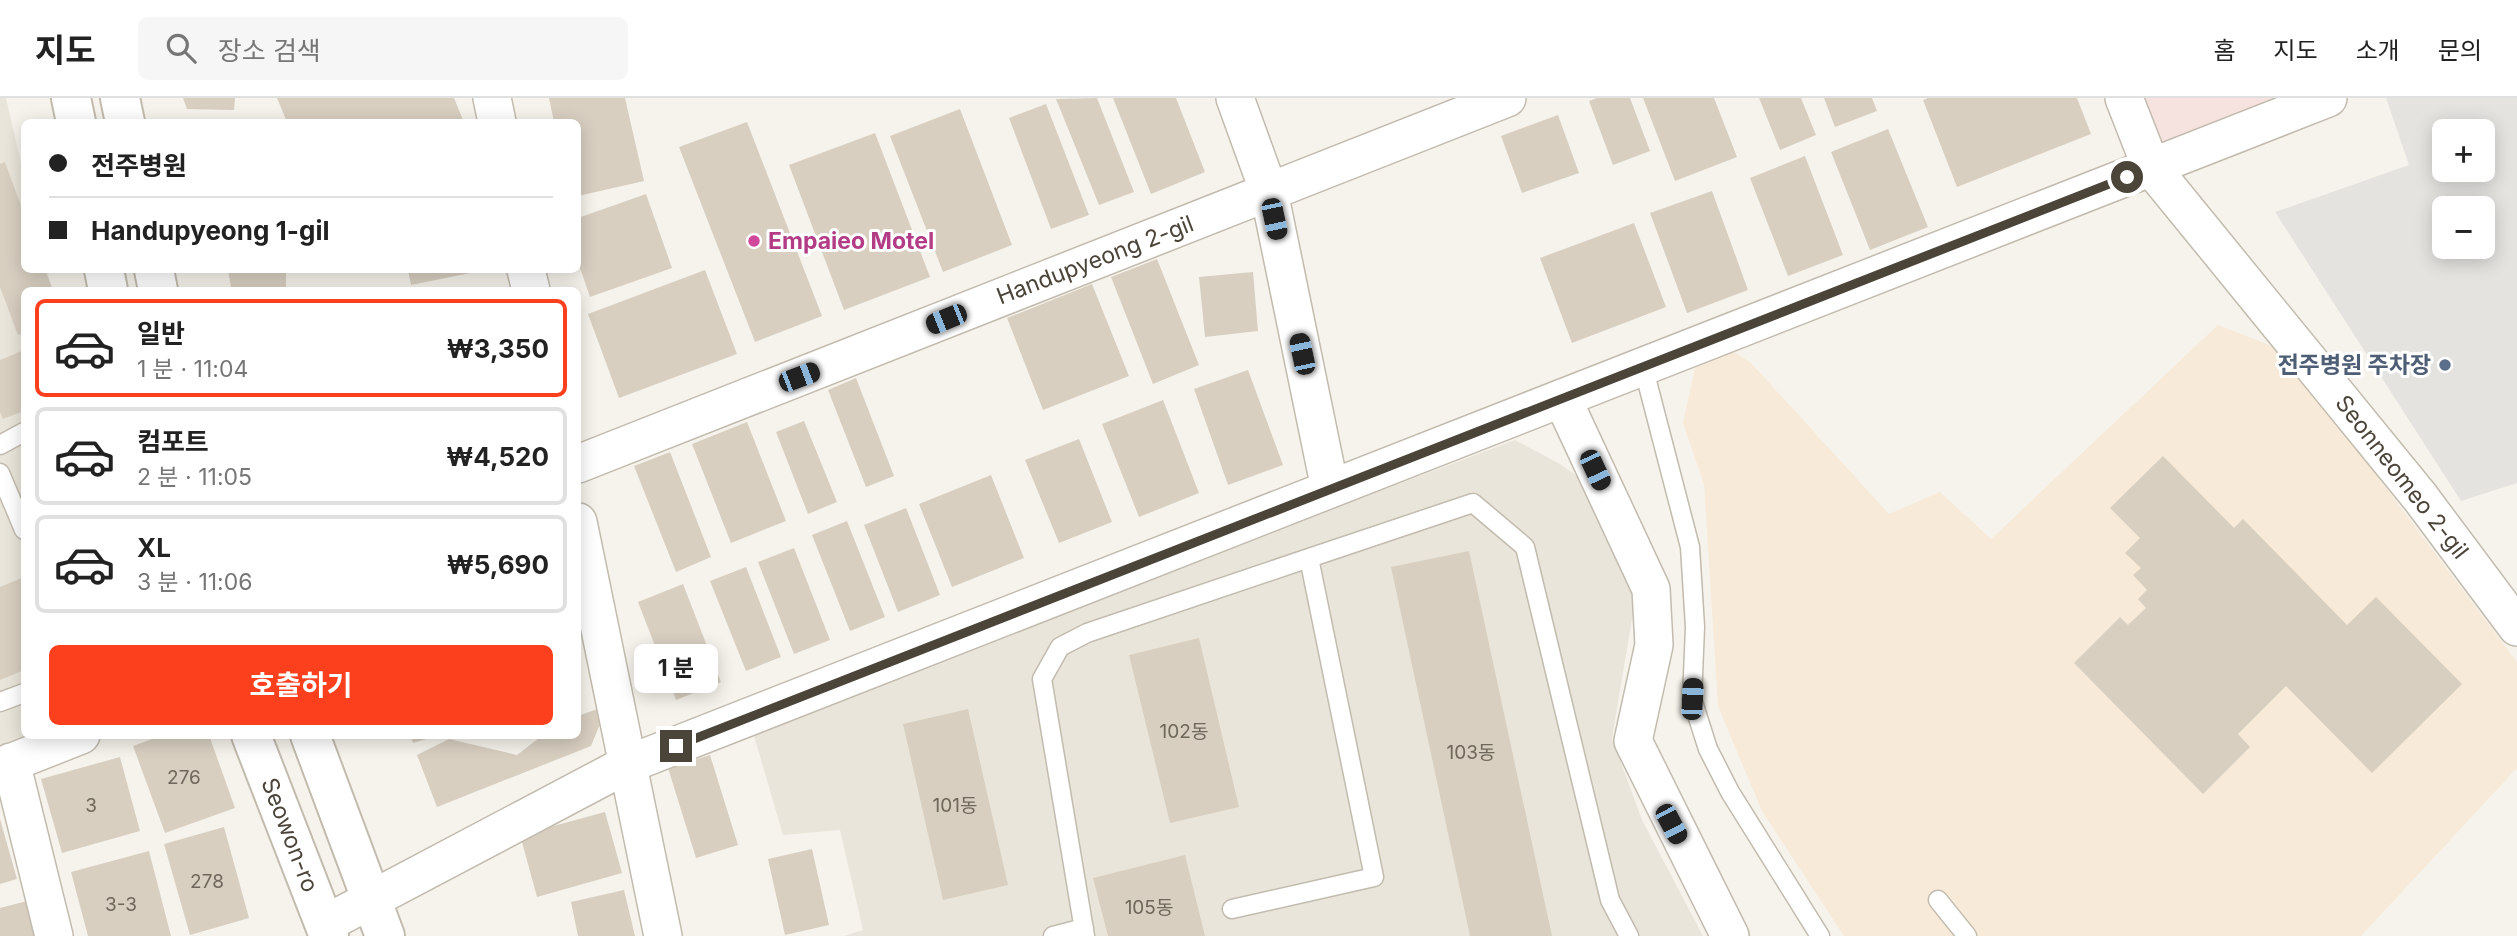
<!DOCTYPE html>
<html lang="ko">
<head>
<meta charset="utf-8">
<style>
	:root { --surface:#fff; --page:#f6f6f6; --text:#222; --muted:#767676; --line:#e0e0e0; --accent:#fc3f1d }
	body { margin:0; font-family:Inter,"Noto Sans KR",sans-serif; background:var(--page); color:var(--text); height:100vh; display:flex; flex-direction:column; font-size:26px; white-space:nowrap }
	* { box-sizing:border-box; margin:0 }
	p { font-size:23px; color:var(--muted) }
	.icon { flex:none; width:38px; height:38px; fill:none; stroke:currentColor; stroke-width:2; stroke-linecap:round; stroke-linejoin:round }
	.map { position:relative; flex:1; overflow:hidden }
	.panel { position:absolute; left:21px; top:189px; width:560px; height:452px; display:flex; flex-direction:column; background:var(--surface); border-radius:10px; box-shadow:0 4px 18px #0003 }
	.panel>* { flex:none }
	.guide { position:absolute; left:21px; top:21px; width:560px; height:154px; border-radius:10px; box-shadow:0 4px 18px #0003; display:grid; align-content:center; height:154px; padding:0 28px; background:var(--surface) }
	.fabs { position:absolute; left:2432px; top:21px; display:grid; gap:14px }
	.fabs a { display:grid; place-items:center; width:63px; height:63px; border-radius:10px; background:var(--surface); box-shadow:0 4px 18px #0003; font-size:35px }
	.end { position:absolute; width:32px; height:32px; margin:-16px; border:9px solid #4b4439; background:#fff; box-shadow:0 0 0 4px #fff }
	.from { border-radius:50% }
	.bubble { position:absolute; height:49px; border-radius:10px; background:var(--surface); box-shadow:0 4px 18px #0003; font-size:23px; font-weight:700; line-height:49px; text-align:center }
	.car { position:absolute; width:21px; height:42px; margin:-21px -10px; border-radius:9px; box-shadow:0 0 5px 2px #0007; background:linear-gradient(#222 24%,#8ab4d8 0 40%,#222 0 76%,#8ab4d8 0 86%,#222 0) }
	.guide b { display:flex; align-items:center; gap:24px; height:66px; font-size:26px }
	.guide b+b { border-top:2px solid var(--line) }
	.guide i { width:18px; height:18px; background:var(--text) }
	ul { padding:12px 0 0; list-style:none }
	li { display:flex; align-items:center; gap:21px; height:98px; margin:0 14px 10px; padding:0 14px; border:4px solid var(--line); border-radius:10px }
	li div { flex:1 }
	li b { display:block; font-size:26px }
	li em { font-style:normal; font-weight:700 }
	li.on { border-color:var(--accent) }
	li>.icon { width:63px; height:63px; stroke-width:1.5 }
	.action { display:flex; gap:14px; margin-top:auto; padding:14px 28px }
	.action a { flex:1; height:80px; border-radius:10px; background:var(--accent); color:#fff; font-size:28px; font-weight:700; line-height:80px; text-align:center }
	header { display:flex; align-items:center; gap:42px; box-sizing:border-box; height:98px; padding:0 35px; background:var(--surface); border-bottom:2px solid var(--line) }
	header strong { font-size:33px }
	nav { display:flex; gap:38px; margin-inline-start:auto; font-size:24px }
	.search { width:490px; height:63px; background:var(--page); display:flex; align-items:center; gap:18px; box-sizing:border-box; padding:0 24px; border-radius:10px; color:var(--muted); font-size:26px }
	.map>svg:first-child { display:block }
</style>
</head>
<body>
<header>
<strong>지도</strong>
<div class="search"><svg class="icon" aria-label="search" viewBox="0 0 24 24"><circle cx="10" cy="10" r="6"/><path d="M15 15l6 6"/></svg>장소 검색</div>
<nav><a>홈</a><a>지도</a><a>소개</a><a>문의</a></nav>
</header>
<div class="map">
<svg width="2517" height="838" viewBox="0 0 2517 838">
	<rect width="100%" height="100%" fill="#f6f3ec"/>
	<path fill="#eae5da" d="M0,0H6L24,78V172H47L52,192H24V637H36L0,651Z
		M1515,342L1560,366L1587,385L1631,476L1633,515L1612,640L1642,722L1703,838H844L863,832L840,732L783,737L752,631Z"/>
	<path fill="#f7ead8" d="M2218,227L2282,252L2517,564V670L2361,838H1844L1762,713L1718,608L1704,386L1683,325L1695,270L1732,253L1750,264L1889,416L1940,394L1991,441Z"/>
	<path fill="#f6e3e0" d="M2124,0H2287L2145,55Z"/>
	<path fill="#e5e3e0" fill-rule="evenodd" d="M2386,0H2517V385L2461,403L2275,114L2409,67ZM2445,33H2483V72H2445ZM2445,110H2483V149H2445Z"/>
	<path fill="#d8cfc1" d="M183,0H235L234,12L187,11Z
		M277,0H454L463,22L456,24H287Z
		M549,0H625L644,83L578,98V24H554Z
		M1097,0L1134,94L1099,107L1056,1Z
		M1113,0H1176L1205,74L1151,96Z
		M1597,0H1630L1650,53L1613,67L1589,3Z
		M1643,0H1714L1737,59L1675,83Z
		M1759,0H1801L1816,37L1780,52Z
		M1824,0H1872L1877,13L1835,29Z
		M1928,0H2077L2091,36L1957,89L1923,2Z
		M1046,6L1089,117L1051,131L1009,20Z
		M960,11L1012,147L943,174L890,38Z
		M1558,17L1579,75L1522,95L1501,38Z
		M747,24L822,218L755,244L679,49Z
		M1888,31L1928,129L1870,152L1831,54Z
		M875,35L930,179L844,212L789,67Z
		M1805,58L1843,157L1788,178L1750,80Z
		M5,64L24,116V172H45L53,192H24V235L18,237L0,189V66Z
		M1712,93L1748,192L1687,215L1650,115Z
		M646,96L672,170L590,199L578,164V120Z
		M1634,125L1666,209L1572,245L1540,160Z
		M1157,161L1199,267L1153,286L1111,179Z
		M228,172H286V189H231Z
		M408,172H480V173L411,187Z
		M705,172L737,256L619,300L588,216Z
		M1253,174L1258,233L1205,239L1199,179Z
		M1092,186L1129,278L1043,312L1007,220Z
		M24,252V313L3,321L0,314V262Z
		M1248,272L1283,367L1228,387L1194,291Z
		M856,280L894,378L866,389L828,292Z
		M1163,302L1199,395L1139,419L1102,326Z
		M804,323L837,404L808,416L776,334Z
		M747,324L786,423L731,445L692,346Z
		M1079,341L1112,424L1059,445L1025,362Z
		M670,354L711,459L676,474L634,368Z
		M2163,358L2234,430L2243,421L2347,527L2376,499L2462,586L2372,675L2286,588L2238,636L2250,649L2203,696L2074,565L2120,519L2128,527L2146,510L2138,501L2147,492L2133,477L2141,470L2125,455L2140,440L2110,410Z
		M991,377L1024,460L952,489L919,406Z
		M906,410L940,497L898,514L864,427Z
		M847,423L885,519L850,533L812,437Z
		M794,450L830,542L794,556L758,464Z
		M1469,453L1552,838H1470L1391,469Z
		M746,469L781,559L746,573L710,483Z
		M24,479V572L0,582V489Z
		M683,486L721,584L676,602L638,504Z
		M1199,540L1239,709L1170,725L1129,557Z
		M608,607L591,648L437,709L417,657L449,641L517,657L543,637H578V618Z
		M968,611L1008,787L943,802L903,626Z
		M163,637H209L235,710L165,735L133,648Z
		M410,637H437V638L413,645Z
		M710,657L738,747L696,760L668,670Z
		M120,659L140,733L62,755L41,681Z
		M605,714L622,775L537,799L520,737Z
		M0,721L17,781L0,786Z
		M224,729L249,820L190,837L164,746Z
		M812,751L829,827L785,837L768,761Z
		M149,753L171,838H88L71,774Z
		M1185,757L1205,838H1108L1093,780Z
		M624,792L635,838H578L571,804Z
		M31,802L40,838H0V810Z"/>
	<g fill="none" stroke-linecap="round" stroke-linejoin="round">
		<defs>
			<path id="service" d="M1643,268L1690,449L1695,529L1692,601L1708,651L1730,694L1820,838
				M0,347L24,334
				M0,375L24,432
				M1309,460L1473,405L1525,449L1610,802L1629,838
				M0,604L24,595
				M1938,802L1967,838
				M1053,838L1084,830
				M1085,838L1042,581L1060,549L1087,535L1309,460L1374,779L1232,811"/>
			<path id="minor" d="M492,0L497,24
				M1235,0L1269,94L1330,391
				M2124,0L2151,69L2420,399L2517,529
				M526,172L531,192
				M1562,300L1651,491L1654,547L1633,643L1730,838
				M578,366L1507,0
				M578,424L663,838
				M11,664L54,838
				M0,669L81,637
				M325,826L626,667L2328,0"/>
			<path id="tertiary" d="M71,0L76,24
				M120,0L125,24
				M104,172L108,192
				M154,172L158,192
				M251,637L329,838
				M310,637L385,838"/>
		</defs>
		<use href="#service" stroke="#c2bbae" stroke-width="21"/>
		<use href="#minor" stroke="#c2bbae" stroke-width="40"/>
		<use href="#tertiary" stroke="#c2bbae" stroke-width="42"/>
		<use href="#service" stroke="#fff" stroke-width="18"/>
		<use href="#minor" stroke="#fff" stroke-width="37"/>
		<use href="#tertiary" stroke="#fff" stroke-width="38"/>
	</g>
	<g fill="none" stroke-linecap="round" stroke-linejoin="round">
		<path stroke="#4b4439" stroke-width="9" d="M676,648L2127,79"/>
	</g>
	<circle fill="#d1479c" stroke="#fff" stroke-width="2.5" cx="754" cy="143" r="7"/>
	<circle fill="#5c6f8a" stroke="#fff" stroke-width="2.5" cx="2445" cy="267" r="7"/>
	<g text-anchor="middle" dominant-baseline="central" stroke-width="6" stroke-linejoin="round" paint-order="stroke">
		<g font-size="19" fill="#6e675b">
			<text x="1184" y="633">102동</text>
			<text x="1471" y="654">103동</text>
			<text x="184" y="679">276</text>
			<text x="91" y="707">3</text>
			<text x="955" y="707">101동</text>
			<text x="207" y="783">278</text>
			<text x="121" y="806">3-3</text>
			<text x="1149" y="809">105동</text>
		</g>
		<g font-size="23" font-weight="bold" fill="#b23c85" stroke="#fff" text-anchor="start">
			<text x="768" y="143">Empaieo Motel</text>
		</g>
		<g font-size="23" fill="#4b4439" stroke="#fff">
			<text transform="translate(1095 162) rotate(-21)">Handupyeong 2-gil</text>
			<text transform="translate(2402 379) rotate(52)">Seonneomeo 2-gil</text>
			<text transform="translate(290 737) rotate(69)">Seowon-ro</text>
		</g>
		<g font-size="23" font-weight="bold" fill="#4e5e75" stroke="#fff" text-anchor="end">
			<text x="2431" y="267">전주병원 주차장</text>
		</g>
	</g>
</svg>
<div class="fabs">
<a>+</a>
<a>−</a>
</div>
<i class="end from" style="left:2127px;top:79px"></i>
<i class="end" style="left:676px;top:648px"></i>
<div class="bubble" style="left:634px;top:546px;width:84px">1 분</div>
<i class="car" style="left:1274px;top:121px;rotate:168deg"></i>
<i class="car" style="left:946px;top:221px;rotate:248deg"></i>
<i class="car" style="left:1302px;top:256px;rotate:348deg"></i>
<i class="car" style="left:799px;top:279px;rotate:69deg"></i>
<i class="car" style="left:1595px;top:372px;rotate:155deg"></i>
<i class="car" style="left:1692px;top:601px;rotate:3deg"></i>
<i class="car" style="left:1671px;top:726px;rotate:152deg"></i>
<div class="guide">
<b><i class="from"></i>전주병원</b>
<b><i></i>Handupyeong 1-gil</b>
</div>
<section class="panel">
<ul>
<li class="on"><svg class="icon" aria-label="car" viewBox="0 0 24 24"><path d="M5 17H2v-5l4-1 3-4h7l3 4 3 1v5h-3M9 17h6M6 11h13"/><circle cx="7" cy="17" r="2"/><circle cx="17" cy="17" r="2"/></svg><div><b>일반</b><p>1 분 · 11:04</p></div><em>₩3,350</em></li>
<li><svg class="icon" aria-label="car" viewBox="0 0 24 24"><path d="M5 17H2v-5l4-1 3-4h7l3 4 3 1v5h-3M9 17h6M6 11h13"/><circle cx="7" cy="17" r="2"/><circle cx="17" cy="17" r="2"/></svg><div><b>컴포트</b><p>2 분 · 11:05</p></div><em>₩4,520</em></li>
<li><svg class="icon" aria-label="car" viewBox="0 0 24 24"><path d="M5 17H2v-5l4-1 3-4h7l3 4 3 1v5h-3M9 17h6M6 11h13"/><circle cx="7" cy="17" r="2"/><circle cx="17" cy="17" r="2"/></svg><div><b>XL</b><p>3 분 · 11:06</p></div><em>₩5,690</em></li>
</ul>
<div class="action"><a>호출하기</a></div>
</section>
</div>
</body>
</html>
